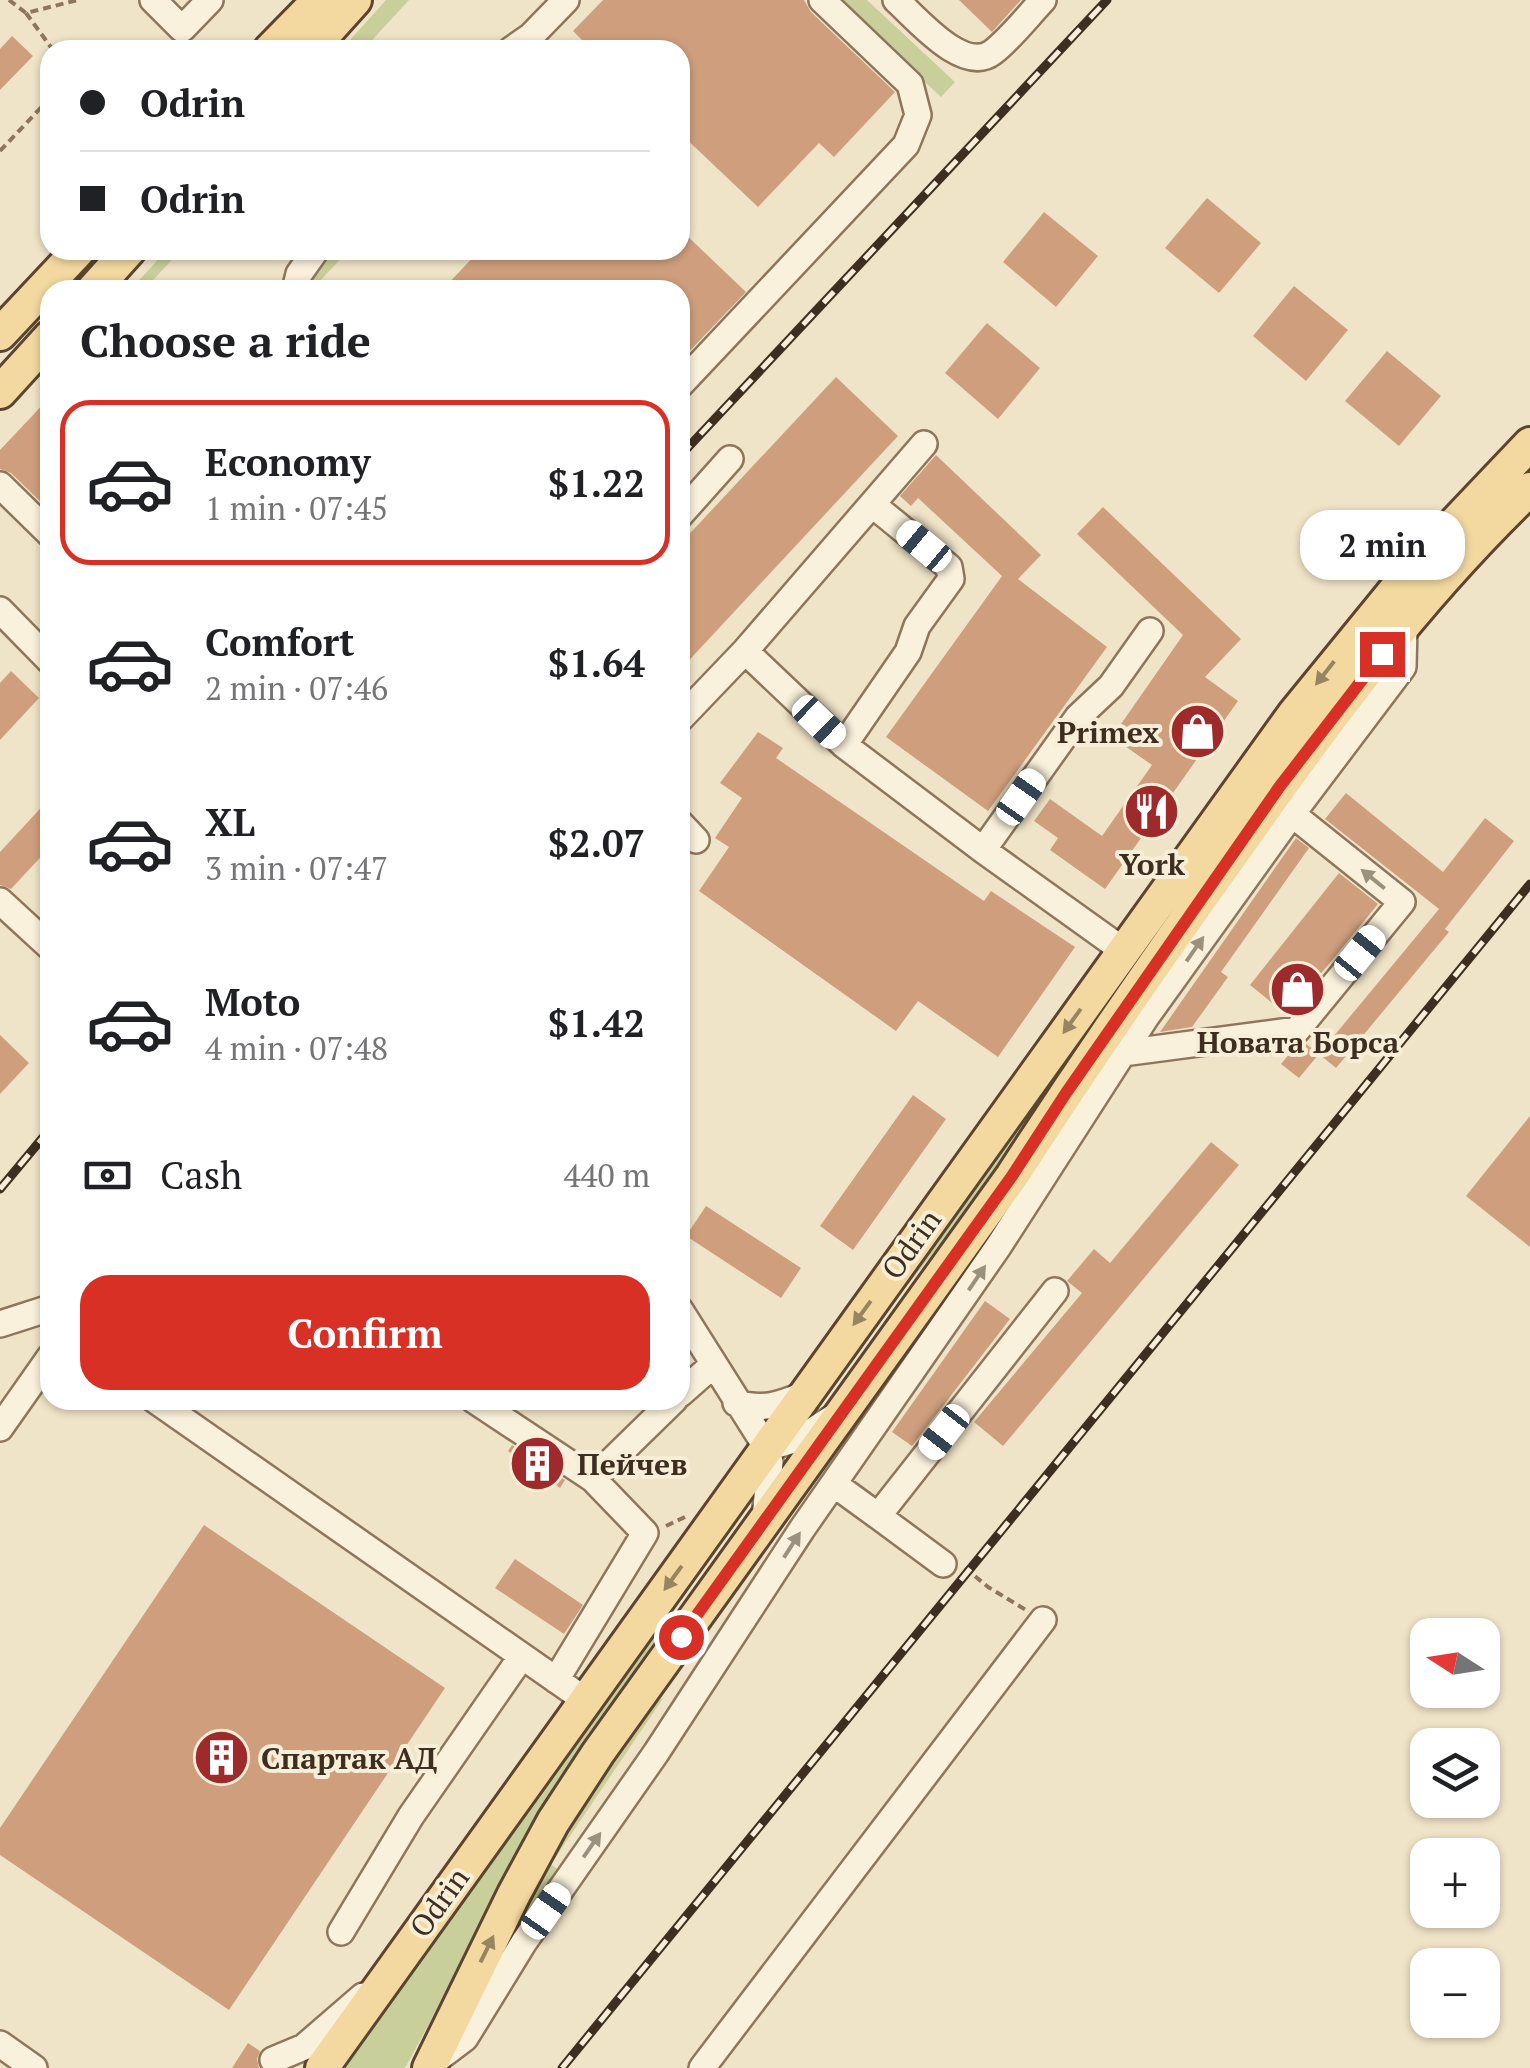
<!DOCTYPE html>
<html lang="en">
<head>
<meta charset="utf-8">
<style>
	:root { --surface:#fff; --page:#f2f2f2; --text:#202124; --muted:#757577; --line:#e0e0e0; --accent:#d93025 }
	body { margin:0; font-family:"PT Serif",serif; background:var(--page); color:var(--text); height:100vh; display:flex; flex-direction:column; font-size:38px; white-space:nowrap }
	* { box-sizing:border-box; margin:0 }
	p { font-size:32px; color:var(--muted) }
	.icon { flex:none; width:55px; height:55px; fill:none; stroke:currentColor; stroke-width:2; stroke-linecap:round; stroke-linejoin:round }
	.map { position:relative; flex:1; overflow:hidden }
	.details { position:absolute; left:40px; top:280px; width:650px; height:1130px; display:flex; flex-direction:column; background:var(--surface); border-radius:30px; box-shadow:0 2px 8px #0004 }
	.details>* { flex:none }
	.guide { position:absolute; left:40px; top:40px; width:650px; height:220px; border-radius:30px; box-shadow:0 2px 8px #0004; display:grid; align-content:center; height:220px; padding:0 40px; background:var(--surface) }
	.needle { width:65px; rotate:282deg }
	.controls { position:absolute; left:1410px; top:1618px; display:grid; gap:20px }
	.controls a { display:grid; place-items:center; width:90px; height:90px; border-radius:20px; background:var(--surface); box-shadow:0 2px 8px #0004; font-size:50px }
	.end { position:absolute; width:45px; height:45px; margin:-22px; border:12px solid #d93025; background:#fff; box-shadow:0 0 0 5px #fff }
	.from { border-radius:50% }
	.bubble { position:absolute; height:70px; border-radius:30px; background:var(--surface); box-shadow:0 2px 8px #0004; font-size:32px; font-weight:600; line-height:70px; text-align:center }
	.car { position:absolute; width:30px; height:60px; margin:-30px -15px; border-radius:12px; box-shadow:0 0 8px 2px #0007; background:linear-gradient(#fff 24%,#345 0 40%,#fff 0 76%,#345 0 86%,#fff 0) }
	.guide b { display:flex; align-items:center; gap:35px; height:95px; font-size:38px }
	.guide b+b { border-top:2px solid var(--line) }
	.guide i { width:25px; height:25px; background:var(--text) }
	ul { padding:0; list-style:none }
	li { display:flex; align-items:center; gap:30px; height:165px; margin:0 20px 15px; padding:0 20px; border:5px solid transparent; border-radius:30px }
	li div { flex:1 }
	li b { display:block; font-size:38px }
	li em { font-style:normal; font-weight:600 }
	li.current { border-color:var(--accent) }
	li>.icon { width:90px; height:90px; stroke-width:1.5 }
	h2 { padding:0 40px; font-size:45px; line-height:120px }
	.pay { display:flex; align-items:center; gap:25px; height:110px; padding:0 40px; font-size:38px }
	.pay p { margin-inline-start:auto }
	.primary-button { display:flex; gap:20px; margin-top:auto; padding:20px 40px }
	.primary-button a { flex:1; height:115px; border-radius:30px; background:var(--accent); color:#fff; font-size:40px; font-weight:600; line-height:115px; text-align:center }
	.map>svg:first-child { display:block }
</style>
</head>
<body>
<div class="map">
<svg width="1530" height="2068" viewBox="0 0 1530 2068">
	<rect width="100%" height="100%" fill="#f0e4c8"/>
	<path fill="#c9cf9b" d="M386,0H409L363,50H341Z
		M837,0H867L955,82L941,97Z
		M167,250H181L144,290H130Z
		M336,250H349L317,284L322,290H308L303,285Z
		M1080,1038L1084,1040L976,1199L906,1287L903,1284Z
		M673,1604L676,1606C637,1672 589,1732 549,1798C496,1885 455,1979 405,2068H342Z
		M664,1697L551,1864L562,1873L523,1928L517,1924L579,1809L647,1710Z"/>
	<path fill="#cf9f7d" d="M603,0H804L811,12L895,92L834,157L819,143L758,207L680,133V50H592L573,31Z
		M959,0H1021L992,32Z
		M12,36L33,56L0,90V49Z
		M1207,198L1261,243L1219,293L1165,248Z
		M1044,212L1098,256L1056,307L1003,262Z
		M680,229L746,292L680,361V290H442L480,250H680Z
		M1294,286L1348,330L1306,381L1253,336Z
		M987,323L1040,368L998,419L945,373Z
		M1387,351L1441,396L1399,446L1345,401Z
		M836,377L898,436L680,670V544Z
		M50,397V511L11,473L0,469V450Z
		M936,455L1041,555L1018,579L1107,647L988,811L886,737L1002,576L918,498L911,506L900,496Z
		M1103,507L1241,639L1205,677L1238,701L1105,889L1050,850L1058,838L1034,821L1050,799L1102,836L1152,765L1112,737L1183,635L1077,534Z
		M11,671L39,698L0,740V683Z
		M758,732L783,748L776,758L984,901L991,891L1075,947L998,1057L918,1001L896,1031L699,891L729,847L715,838L742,798L720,783Z
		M1346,793L1443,872L1485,818L1514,841L1445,929L1449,932L1336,1068L1319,1054L1439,909L1325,819Z
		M50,798V847L11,889L0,885V852Z
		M1296,838L1309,848L1221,972L1228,977L1192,1027L1160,1032Z
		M1339,873L1378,904L1287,1015L1250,985Z
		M0,1035L29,1063L0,1094Z
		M1305,1043L1319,1054L1299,1078L1281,1064L1295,1047Z
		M913,1095L946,1119L853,1250L820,1226Z
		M1530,1116V1247L1466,1196Z
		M1211,1142L1239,1165L1003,1446L974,1422L1082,1293L1067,1281L1094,1249L1110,1263Z
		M706,1206L801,1268L781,1298L686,1236Z
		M985,1301L1010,1319L912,1446L892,1432Z
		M512,1445L565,1480L560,1488L508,1451Z
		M204,1525L445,1688L229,2010L0,1855V1828Z
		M515,1559L583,1605L564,1634L495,1588Z
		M248,2043L260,2051L257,2059L259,2068H232Z"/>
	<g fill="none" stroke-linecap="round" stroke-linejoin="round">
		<defs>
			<path id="minor" d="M153,0L182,29L210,0
				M896,0C917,19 964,75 993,52C1011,38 1027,17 1043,0
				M511,50L531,36L566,0
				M295,290L299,274L316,250
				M680,385L906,145L918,115L910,84L822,0
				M0,485L50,534
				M680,515L730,459
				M0,610L50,661
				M745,651L844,745L983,850L1124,951
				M680,719L745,651L924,444
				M844,745L908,652L917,626L951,579L949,567L873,505
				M680,823L696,840
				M983,850L1078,717L1111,686L1150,631
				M0,901L50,947
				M1123,1053L1297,1030L1402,902L1292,814
				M680,1310L767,1448L770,1462L765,1519
				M0,1324L50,1308
				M680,1394L713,1365
				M155,1400L585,1700
				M474,1400L593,1479L645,1533L556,1680
				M736,1403C763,1410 777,1406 803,1395
				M0,1428L50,1357
				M767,1448L803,1437L834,1417
				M593,1479L674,1400
				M834,1484L878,1516L1055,1291
				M878,1516L943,1564
				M341,1932L411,1816L522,1656
				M0,2044L34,2068
				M273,2060L304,2047L363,1996
				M436,2060L465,2038L524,1942L656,1753L802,1529L998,1247L1146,1017L1292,814L1403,667L1404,627
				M702,2068L1043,1620"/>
			<path id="major" d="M270,50L319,0
				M310,50L355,0
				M93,290L129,250
				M0,334L79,250
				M0,392L50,337
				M322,2068L1294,714L1418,562L1530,444
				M429,2068L514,1894L553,1822L598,1753L1012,1176C1084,1065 1159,956 1236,849C1325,722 1418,596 1530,489"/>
		</defs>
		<use href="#minor" stroke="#8d765c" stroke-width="30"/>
		<use href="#major" stroke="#5b4430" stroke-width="38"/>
		<path stroke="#8d765c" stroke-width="4" stroke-dasharray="8 5" stroke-linecap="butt" d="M9,0L26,13L78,0
			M26,13L53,50
			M0,151L50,98
			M666,1526L689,1515
			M965,1568L988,1587L1026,1610"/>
		<use href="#minor" stroke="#faf1dc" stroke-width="25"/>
		<use href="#major" stroke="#f3d9a0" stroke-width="32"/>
		<defs>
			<path id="rail" d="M680,456L1107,0
				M0,1189L50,1129
				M562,2068L1530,884"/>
		</defs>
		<use href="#rail" stroke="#3d2e20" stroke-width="9"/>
		<use href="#rail" stroke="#f7eed8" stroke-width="5" stroke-dasharray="15" stroke-linecap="butt"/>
	</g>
	<defs><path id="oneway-solid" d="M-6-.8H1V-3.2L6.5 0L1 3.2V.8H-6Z" transform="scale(2.5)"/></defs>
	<g fill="#988460">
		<use href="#oneway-solid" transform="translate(1325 673) rotate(128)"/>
		<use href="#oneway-solid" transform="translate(1072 1021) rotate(126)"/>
		<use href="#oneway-solid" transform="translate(862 1313) rotate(126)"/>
		<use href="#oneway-solid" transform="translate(673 1578) rotate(126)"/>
		<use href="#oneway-solid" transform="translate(487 1949) rotate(-64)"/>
	</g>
	<g fill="#9c907e">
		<use href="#oneway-solid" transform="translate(1373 879) rotate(-141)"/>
		<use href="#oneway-solid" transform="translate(1195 949) rotate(-55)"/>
		<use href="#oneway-solid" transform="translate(977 1278) rotate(-56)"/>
		<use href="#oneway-solid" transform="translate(792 1545) rotate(-57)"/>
		<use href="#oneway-solid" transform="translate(592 1845) rotate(-55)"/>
	</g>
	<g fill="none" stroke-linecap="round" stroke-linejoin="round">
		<path stroke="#d93025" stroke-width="12" d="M681,1637L1012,1176L1066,1093L1280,786L1382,654"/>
	</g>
	<defs>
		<symbol id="shop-disc" viewBox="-11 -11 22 22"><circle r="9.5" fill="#9e2a2b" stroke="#f7eed8"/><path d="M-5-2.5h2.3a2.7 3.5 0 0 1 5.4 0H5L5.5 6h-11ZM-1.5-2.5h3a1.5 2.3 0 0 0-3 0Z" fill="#fff"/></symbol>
		<symbol id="restaurant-disc" viewBox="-11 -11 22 22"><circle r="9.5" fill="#9e2a2b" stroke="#f7eed8"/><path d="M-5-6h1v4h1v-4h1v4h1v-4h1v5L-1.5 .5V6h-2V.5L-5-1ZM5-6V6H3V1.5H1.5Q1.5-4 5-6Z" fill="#fff"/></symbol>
		<symbol id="building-disc" viewBox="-11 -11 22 22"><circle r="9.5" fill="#9e2a2b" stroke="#f7eed8"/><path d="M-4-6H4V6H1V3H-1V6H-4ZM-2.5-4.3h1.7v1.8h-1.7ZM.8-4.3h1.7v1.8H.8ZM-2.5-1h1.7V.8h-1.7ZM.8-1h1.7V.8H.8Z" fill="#fff"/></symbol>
	</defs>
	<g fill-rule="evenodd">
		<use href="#shop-disc" x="1166" y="700" width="63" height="63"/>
		<use href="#restaurant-disc" x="1120" y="780" width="63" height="63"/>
		<use href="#shop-disc" x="1266" y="958" width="63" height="63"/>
		<use href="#building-disc" x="506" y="1432" width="63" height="63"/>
		<use href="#building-disc" x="190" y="1726" width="63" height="63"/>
	</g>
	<g text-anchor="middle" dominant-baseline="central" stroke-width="8" stroke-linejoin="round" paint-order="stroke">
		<g font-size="30" font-weight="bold" fill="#3d2e20" stroke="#f7eed8">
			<text x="1159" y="732" text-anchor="end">Primex</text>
			<text x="1152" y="864">York</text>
			<text x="1298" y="1042">Новата Борса</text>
			<text x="577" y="1464" text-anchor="start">Пейчев</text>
			<text x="261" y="1758" text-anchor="start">Спартак АД</text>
		</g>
		<g font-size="30" fill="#3d2e20" stroke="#f7eed8">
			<text transform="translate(911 1244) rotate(-54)">Odrin</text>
			<text transform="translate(439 1902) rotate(-54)">Odrin</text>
		</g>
	</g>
</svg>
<div class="controls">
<a><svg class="needle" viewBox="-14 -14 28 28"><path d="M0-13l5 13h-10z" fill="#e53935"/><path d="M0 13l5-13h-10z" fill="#757577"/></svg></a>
<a><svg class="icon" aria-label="layers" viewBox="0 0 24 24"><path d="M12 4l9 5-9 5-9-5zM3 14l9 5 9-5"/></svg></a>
<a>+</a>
<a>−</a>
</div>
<i class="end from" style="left:681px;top:1637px"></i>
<i class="end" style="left:1382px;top:654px"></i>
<div class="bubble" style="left:1300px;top:510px;width:165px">2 min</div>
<i class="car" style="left:924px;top:546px;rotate:310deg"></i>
<i class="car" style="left:819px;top:722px;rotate:134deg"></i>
<i class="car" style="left:1021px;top:797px;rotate:35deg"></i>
<i class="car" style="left:1360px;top:953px;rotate:39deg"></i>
<i class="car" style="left:944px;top:1432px;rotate:218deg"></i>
<i class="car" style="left:546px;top:1911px;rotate:35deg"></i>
<div class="guide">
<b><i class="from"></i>Odrin</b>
<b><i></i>Odrin</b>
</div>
<section class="details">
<h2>Choose a ride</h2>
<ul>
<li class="current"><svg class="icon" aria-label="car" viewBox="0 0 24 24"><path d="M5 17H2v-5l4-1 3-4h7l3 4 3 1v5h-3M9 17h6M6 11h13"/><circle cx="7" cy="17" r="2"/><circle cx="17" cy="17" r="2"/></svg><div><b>Economy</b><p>1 min · 07:45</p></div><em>$1.22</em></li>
<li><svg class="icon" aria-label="car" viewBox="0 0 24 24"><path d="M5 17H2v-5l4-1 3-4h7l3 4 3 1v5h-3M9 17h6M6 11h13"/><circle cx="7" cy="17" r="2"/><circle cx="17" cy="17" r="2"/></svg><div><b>Comfort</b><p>2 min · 07:46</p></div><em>$1.64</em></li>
<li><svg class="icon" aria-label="car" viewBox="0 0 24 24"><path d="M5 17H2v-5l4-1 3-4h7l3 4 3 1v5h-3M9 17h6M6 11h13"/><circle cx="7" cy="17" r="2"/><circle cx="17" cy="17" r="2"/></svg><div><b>XL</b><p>3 min · 07:47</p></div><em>$2.07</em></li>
<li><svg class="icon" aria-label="car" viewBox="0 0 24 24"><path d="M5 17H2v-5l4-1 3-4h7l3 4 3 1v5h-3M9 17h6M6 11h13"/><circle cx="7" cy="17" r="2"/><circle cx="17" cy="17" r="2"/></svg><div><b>Moto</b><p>4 min · 07:48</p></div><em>$1.42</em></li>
</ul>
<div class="pay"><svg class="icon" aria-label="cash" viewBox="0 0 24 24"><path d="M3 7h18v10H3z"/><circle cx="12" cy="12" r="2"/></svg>Cash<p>440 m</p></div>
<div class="primary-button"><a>Confirm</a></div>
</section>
</div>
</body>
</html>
